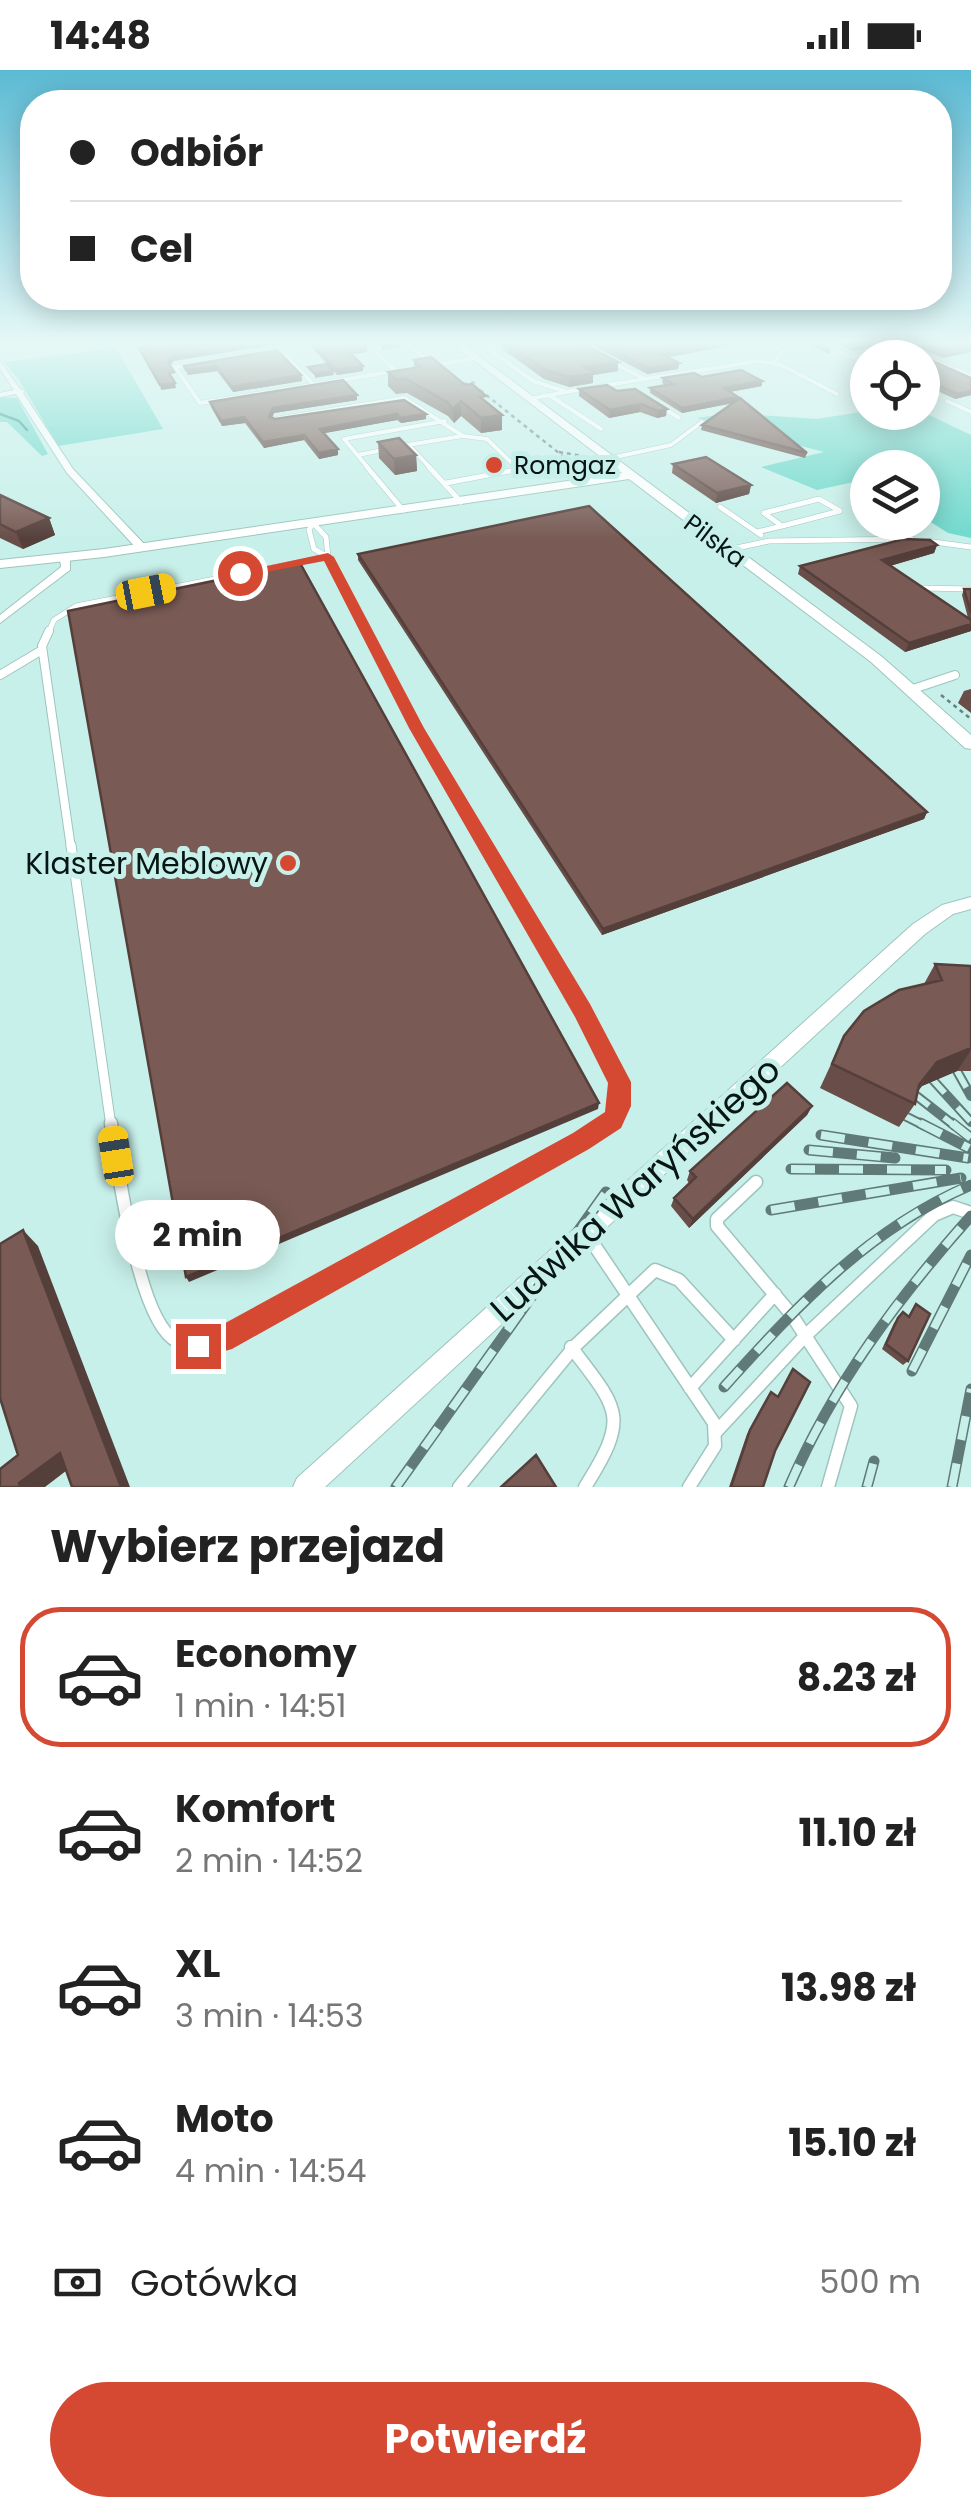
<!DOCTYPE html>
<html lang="pl">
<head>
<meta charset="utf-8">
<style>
	:root { --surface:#fff; --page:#f6f6f6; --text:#222; --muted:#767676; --line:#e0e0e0; --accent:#d54932 }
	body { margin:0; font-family:Poppins,sans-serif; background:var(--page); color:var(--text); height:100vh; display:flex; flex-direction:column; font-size:38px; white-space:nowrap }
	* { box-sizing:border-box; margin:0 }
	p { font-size:32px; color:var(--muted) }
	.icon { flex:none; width:55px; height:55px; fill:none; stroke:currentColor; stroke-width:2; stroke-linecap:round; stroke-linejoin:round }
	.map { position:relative; height:1417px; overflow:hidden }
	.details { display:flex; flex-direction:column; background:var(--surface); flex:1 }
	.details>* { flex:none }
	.banner { position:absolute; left:20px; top:20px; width:932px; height:220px; border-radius:40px; box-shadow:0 5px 25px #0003; display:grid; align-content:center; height:220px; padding:0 50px; background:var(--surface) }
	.tools { position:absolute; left:850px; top:270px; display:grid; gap:20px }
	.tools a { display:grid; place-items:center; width:90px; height:90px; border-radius:50%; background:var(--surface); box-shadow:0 5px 25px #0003; font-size:50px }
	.end { position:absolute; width:45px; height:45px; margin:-22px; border:12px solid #d54932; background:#fff; box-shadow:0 0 0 5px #fff }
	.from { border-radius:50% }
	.bubble { position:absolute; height:70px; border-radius:35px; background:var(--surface); box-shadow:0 5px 25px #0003; font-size:32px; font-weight:700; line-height:70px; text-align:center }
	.car { position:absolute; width:30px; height:60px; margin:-30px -15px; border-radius:12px; box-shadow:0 0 8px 2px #0007; background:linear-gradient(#f5c518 24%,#345 0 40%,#f5c518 0 76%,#345 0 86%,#f5c518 0) }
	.banner b { display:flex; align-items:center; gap:35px; height:95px; font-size:38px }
	.banner b+b { border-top:2px solid var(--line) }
	.banner i { width:25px; height:25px; background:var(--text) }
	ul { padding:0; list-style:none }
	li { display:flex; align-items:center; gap:30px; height:140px; margin:0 20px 15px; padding:0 30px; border:5px solid transparent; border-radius:40px }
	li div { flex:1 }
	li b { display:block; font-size:38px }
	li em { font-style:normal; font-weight:700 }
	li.selected { border-color:var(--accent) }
	li>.icon { width:90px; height:90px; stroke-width:1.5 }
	h2 { padding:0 50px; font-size:45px; line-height:120px }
	.pay { display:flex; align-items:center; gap:25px; height:110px; padding:0 50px; font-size:38px }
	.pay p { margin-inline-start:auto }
	.primary-button { display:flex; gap:20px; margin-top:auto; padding:20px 50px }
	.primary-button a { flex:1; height:115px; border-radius:60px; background:var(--accent); color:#fff; font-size:40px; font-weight:700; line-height:115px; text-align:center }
	.status { display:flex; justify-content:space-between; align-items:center; height:70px; padding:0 50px; background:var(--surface); direction:ltr }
	.status svg { height:28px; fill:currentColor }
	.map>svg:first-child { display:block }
</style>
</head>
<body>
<div class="status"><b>14:48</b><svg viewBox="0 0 49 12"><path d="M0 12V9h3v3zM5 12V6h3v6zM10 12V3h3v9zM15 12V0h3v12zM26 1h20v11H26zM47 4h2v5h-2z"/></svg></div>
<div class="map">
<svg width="971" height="1417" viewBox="0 0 971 1417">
	<rect width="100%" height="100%" fill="#c8f0ea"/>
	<path fill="#70d9cc" d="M116,278L163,359L58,376L19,310L4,292Z
		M0,327L17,328L48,384L42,386L7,352H0Z
		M867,341L923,342L971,365V468L948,463L923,447L922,398H868L863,410L817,420L761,397L824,382L697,348L731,343L817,349Z"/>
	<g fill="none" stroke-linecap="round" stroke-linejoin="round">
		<path stroke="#1e9084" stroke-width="2.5" d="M0,344L19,351L27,360"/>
		<defs>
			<path id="service-far4" d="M322,272L175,297L200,333L396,301
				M365,272L396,301
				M405,272L430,292
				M507,272L487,278L533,311L567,322
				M766,272L782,281L774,292
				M820,272L868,295
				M890,272L971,306
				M279,278L313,314
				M851,287L903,278
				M609,291L645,309
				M430,296L475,288
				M601,316L759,291L781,295L837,324
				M922,320L928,323
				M549,325L601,359
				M529,329L587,318
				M947,331L971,342
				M662,337L679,348
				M275,349L404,328L463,366L487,369L518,399
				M409,375L431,399
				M402,376L462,366
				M358,385L388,379
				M606,389L671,375L702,352
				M369,399L344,369L445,351"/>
			<path id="service-far3" d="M367,397L403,440
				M429,397L461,432
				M446,413L521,399L519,397
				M819,429L840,441L782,456L764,443Z
				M720,437L761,465
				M313,453L326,467L328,487L314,479L309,460Z
				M757,462L782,456
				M926,471L971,477
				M727,480L769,471L912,469
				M921,518L971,519
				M48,564L54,550L76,536L328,487L368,564"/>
			<path id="service-far2" d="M49,561L42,576L71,778
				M367,561L417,658L487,778
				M0,605L42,580
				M913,619L955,605"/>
			<path id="service-far1" d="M71,775L111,1056
				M485,775L620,1012C620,1031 621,1045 604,1056"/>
			<path id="service" d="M111,1053C117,1095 139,1255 177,1271C192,1278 208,1273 223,1269L608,1053
				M756,1112L717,1149V1156L791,1244L851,1336L828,1417
				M588,1166L714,1353L715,1376L689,1417
				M571,1277C619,1340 630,1346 585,1417
				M690,1318L775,1224
				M716,1362L805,1266L934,1145L953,1137L971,1143
				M459,1417L575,1276L655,1200L679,1210L734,1270"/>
			<path id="minor" d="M0,291L20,319L25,321L23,323L73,399L146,476V480H138L67,403L16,324L0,327V323L14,320L0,299Z
				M65,485L70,488V500L0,553V545L61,497L60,488Z
				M971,827V839L953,844L925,864L325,1417H293L297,1408L913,854L942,835Z"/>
			<path id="tertiary" d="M450,272H460L881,586L971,665V679L965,678L871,592L629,409L104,487L0,498V490L104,479L622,403Z"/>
		</defs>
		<use href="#service-far4" stroke="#9ec4be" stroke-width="5"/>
		<use href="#service-far3" stroke="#9ec4be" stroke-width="6"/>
		<use href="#service-far2" stroke="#9ec4be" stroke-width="10"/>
		<use href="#service-far1" stroke="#9ec4be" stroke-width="11"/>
		<use href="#service" stroke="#9ec4be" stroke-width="15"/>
		<use href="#minor" stroke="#9ec4be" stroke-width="2"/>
		<use href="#tertiary" stroke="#9ec4be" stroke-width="2"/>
		<path stroke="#698480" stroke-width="2.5" stroke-dasharray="4 4" stroke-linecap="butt" d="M463,314L477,312
			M480,320L579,399
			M559,382L583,386
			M941,625L971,649"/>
		<use href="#service-far4" stroke="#fff" stroke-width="4"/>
		<use href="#service-far3" stroke="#fff" stroke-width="5"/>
		<use href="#service-far2" stroke="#fff" stroke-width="8"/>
		<use href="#service-far1" stroke="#fff" stroke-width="9"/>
		<use href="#service" stroke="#fff" stroke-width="12"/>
		<use href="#minor" fill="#fff" fill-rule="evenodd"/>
		<use href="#tertiary" fill="#fff" fill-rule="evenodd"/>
		<defs>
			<path id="rail-far1" d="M957,1001L971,1026
				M932,1009L971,1052
				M914,1024L955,1056
				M903,1045L925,1056"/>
			<path id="rail" d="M920,1053L969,1078
				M952,1053L971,1068
				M821,1065L968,1088
				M809,1080L895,1088
				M791,1099L946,1100
				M771,1140L961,1108
				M912,1301L971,1185
				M724,1317C798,1235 868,1159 971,1115
				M396,1417L606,1122
				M789,1417C833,1315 897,1229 971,1146
				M867,1417L874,1391
				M952,1417L971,1319"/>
		</defs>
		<use href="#rail-far1" stroke="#607a77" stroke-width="10"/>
		<use href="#rail" stroke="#607a77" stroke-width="11"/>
		<use href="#rail-far1" stroke="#c8f0ea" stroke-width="6" stroke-dasharray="19" stroke-linecap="butt"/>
		<use href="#rail" stroke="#c8f0ea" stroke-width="8" stroke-dasharray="24" stroke-linecap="butt"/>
	</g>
	<path fill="#684d48" d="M502,272H580L618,301L593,305V313L569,317L544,309L502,279Z
		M586,272H747L668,287L679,293L678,299L647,304Z
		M805,272H819L831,278L829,284Z
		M833,272H887L886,275L852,281Z
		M904,272H971V282L943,288Z
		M312,275L367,277V282L351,284L363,301L337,305L313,279Z
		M905,279L971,308V325L955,329L922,314V288H870L871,285Z
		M277,280L301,305L302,311L233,322L217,301L188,305L184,296Z
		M414,290L486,333L502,360L481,363L461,346L454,353L448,346L407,323L396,324L388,316V302L414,298Z
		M702,307L762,316L730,322L738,327L737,330L807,383L805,388L701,360L702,355L734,333L682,343L650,323V318L666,315L662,313L663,308Z
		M579,319L617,321L635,319L666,346L657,348L640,342L609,348L579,326Z
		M357,325V330L274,343L272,348L275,349L426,344V349L401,353L397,350L324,363L338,379V385L319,389L304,370L264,378L245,353L222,356L211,337L210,332Z
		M378,372L416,385L417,401L395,405L379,388Z
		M673,394L751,415L749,424L716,433L672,403Z
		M0,425L49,448L55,465L23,479L0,468Z
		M937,475L934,483L890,496L968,548L962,525L964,519H971V561L905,582L798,504L800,496Z
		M358,484L927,742L924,749L602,865L358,490Z
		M971,619V643L958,633L964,621Z
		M935,894L971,896V1001H957L922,1016L918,1020L915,1034L899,1057L820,1018L844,966L924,914Z
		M812,1036L807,1045L689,1158L671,1136L674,1128L689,1113L687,1110L690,1101Z
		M916,1234L908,1291L903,1295L882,1279L894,1253L903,1242L908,1246Z
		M793,1299L775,1381L763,1417H729L747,1364L768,1326L771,1322L777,1327Z"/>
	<path fill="#553f3b" d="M261,272H290L174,291L169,297L168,292L173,287Z
		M401,272V277L382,280L381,275Z
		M721,272H747L660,289L661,284Z
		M876,272H887L886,275L852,281L853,276Z
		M367,277V282L347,285V280Z
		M971,278V282L943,288L945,283Z
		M618,292V301L593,305V313L569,317V307L584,297Z
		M679,293L678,299L647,304L648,298Z
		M216,296L217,301L188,305L186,300Z
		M363,296V301L337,305V300Z
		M333,301L334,305L315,308V304Z
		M301,305L302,311L233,322L232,317Z
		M762,311V316L723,323L724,318Z
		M175,313L176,318L161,320L160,315Z
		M971,321V325L955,329L957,324Z
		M357,325V330L274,343L270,352L269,347L273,338Z
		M738,327L737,332L682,343V338Z
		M461,331V346L454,353L453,339Z
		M641,334L640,342L609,348L610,340Z
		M667,339L666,346L657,348L658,341Z
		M397,344V350L320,364V359Z
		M426,344V349L401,353L400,348Z
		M502,345V360L481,363V348Z
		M244,347L245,353L222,356L221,351Z
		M304,365V370L264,378L263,372Z
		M338,379V385L319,389V383Z
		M416,385L417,401L395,405L394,389Z
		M751,415L749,424L716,433L717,423Z
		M49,448L55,465L23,479L16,462Z
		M937,475L934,483L879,499L882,490Z
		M971,554V561L905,582L909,573Z
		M927,742L924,749L602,865L603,859Z
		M971,978V980L957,1001L922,1016L910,1032L937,992Z
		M599,1033L598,1039L189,1212L186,1207Z
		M812,1036L807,1045L689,1158L693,1149Z
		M23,1160L38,1176L130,1417H121Z
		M60,1383L75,1394L45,1417H20L19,1413Z"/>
	<path fill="#795a54" stroke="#553f3b" stroke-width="2.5" d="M145,272H169L172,277L222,272H261L173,287L168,292L174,302L169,303L175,313L160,315L139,278L147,277Z
		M322,272H362L367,277L347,280L363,296L337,300L312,275Z
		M377,272H401L381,275Z
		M504,272H580L618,292L584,297L594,303L569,307L544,299Z
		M597,272H721L661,284L679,293L648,298Z
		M845,272H876L853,276Z
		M918,272H971V278L945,283Z
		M905,279L971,308V321L957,324L922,308V288H877L871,285Z
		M277,280L301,305L232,317L216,296L186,300L184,296Z
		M431,287L465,315L472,314L486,326L480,327L502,345L481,348L461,331L453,339L447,332L406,309H395L388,302L421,297L414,290Z
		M327,294L333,301L315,304L308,297Z
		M741,300L762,311L724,318L738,327L682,338L650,318L673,314L663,308L694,303L702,307Z
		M343,310L357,325L273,338L269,347L275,349L404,330L426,344L400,348L397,344L320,359L338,379L319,383L304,365L263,372L244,347L221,351L210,332Z
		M607,315L617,321L635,319L667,339L658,341L641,334L610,340L579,319Z
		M740,328L807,383L702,355Z
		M399,368L416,385L394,389L378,372Z
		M706,387L751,415L717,423L673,394Z
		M0,425L49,448L16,462L0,454Z
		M589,436L927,742L603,859L358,484Z
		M904,469L930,470L937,475L882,490L971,550V554L909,573L800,496Z
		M300,493L599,1033L186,1207L68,541Z
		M964,519H971V543Z
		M935,894L971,896V978L937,992L919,1015L915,1034L832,994L844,966L864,941L899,920L942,910Z
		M787,1013L812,1036L693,1149L674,1128L696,1107L690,1101Z
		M23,1160L121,1417H72L60,1383L19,1413L20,1417H0V1399L18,1385L0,1328V1174Z
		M916,1234L930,1244L908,1291L886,1274L898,1248L903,1242L909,1247Z
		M793,1299L810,1312L775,1381L763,1417H731L750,1360L771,1322L778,1327Z
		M536,1385L556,1417H501Z"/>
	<linearGradient id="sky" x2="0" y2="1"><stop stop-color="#5bbad4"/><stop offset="0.58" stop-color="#e6f8f6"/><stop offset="1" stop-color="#e6f8f6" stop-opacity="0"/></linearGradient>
	<rect width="971" height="470" fill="url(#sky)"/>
	<path fill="#d54932" d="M328,483L334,487L424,658L590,934L631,1012V1036L621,1058L589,1079L232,1279L198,1289L188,1285L184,1276L188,1266L218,1257L573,1063L605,1042L608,1013L575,947L409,658L324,491L240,507L234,503Z"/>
	<g fill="#d54932" stroke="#c8f0ea" stroke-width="4">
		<circle cx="494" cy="395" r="10"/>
		<circle cx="288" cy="793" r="10"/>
	</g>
	<g text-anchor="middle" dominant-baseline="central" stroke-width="10" stroke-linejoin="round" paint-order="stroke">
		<g font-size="25" fill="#071513" stroke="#c8f0ea" text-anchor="start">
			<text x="514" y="395">Romgaz</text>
		</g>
		<g font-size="25" fill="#071513" stroke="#c8f0ea">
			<text transform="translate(715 471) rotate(37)">Pilska</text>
		</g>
		<g font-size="30" fill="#071513" stroke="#c8f0ea" text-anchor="end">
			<text x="268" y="793">Klaster Meblowy</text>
		</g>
		<g font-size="35" fill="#071513" stroke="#c8f0ea">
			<text transform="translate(635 1119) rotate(-42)">Ludwika Waryńskiego</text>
		</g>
	</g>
</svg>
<div class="tools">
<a><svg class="icon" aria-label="locate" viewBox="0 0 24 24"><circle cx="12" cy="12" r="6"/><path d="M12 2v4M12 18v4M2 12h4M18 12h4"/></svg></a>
<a><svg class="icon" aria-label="layers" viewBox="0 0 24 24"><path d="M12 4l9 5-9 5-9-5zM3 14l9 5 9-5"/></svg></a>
</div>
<i class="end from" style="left:240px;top:503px"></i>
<i class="end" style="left:198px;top:1276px"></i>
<div class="bubble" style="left:115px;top:1130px;width:165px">2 min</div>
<i class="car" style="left:146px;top:522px;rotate:79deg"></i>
<i class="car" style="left:116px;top:1086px;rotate:351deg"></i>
<div class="banner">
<b><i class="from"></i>Odbiór</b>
<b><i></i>Cel</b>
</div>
</div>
<section class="details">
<h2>Wybierz przejazd</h2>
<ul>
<li class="selected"><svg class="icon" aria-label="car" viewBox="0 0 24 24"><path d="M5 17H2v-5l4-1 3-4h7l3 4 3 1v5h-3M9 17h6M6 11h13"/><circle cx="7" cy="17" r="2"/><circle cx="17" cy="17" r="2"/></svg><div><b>Economy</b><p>1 min · 14:51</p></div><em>8.23 zł</em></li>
<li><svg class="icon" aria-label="car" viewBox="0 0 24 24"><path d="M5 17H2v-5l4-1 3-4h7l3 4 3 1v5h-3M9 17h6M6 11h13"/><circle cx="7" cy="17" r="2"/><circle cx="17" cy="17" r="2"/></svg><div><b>Komfort</b><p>2 min · 14:52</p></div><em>11.10 zł</em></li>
<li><svg class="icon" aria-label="car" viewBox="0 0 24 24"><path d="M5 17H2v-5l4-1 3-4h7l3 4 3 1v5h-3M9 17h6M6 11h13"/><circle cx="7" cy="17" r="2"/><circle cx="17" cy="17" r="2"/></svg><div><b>XL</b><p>3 min · 14:53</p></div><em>13.98 zł</em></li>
<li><svg class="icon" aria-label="car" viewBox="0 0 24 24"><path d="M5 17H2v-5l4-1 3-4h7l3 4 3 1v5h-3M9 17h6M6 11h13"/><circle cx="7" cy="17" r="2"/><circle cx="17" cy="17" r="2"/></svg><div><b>Moto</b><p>4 min · 14:54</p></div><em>15.10 zł</em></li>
</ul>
<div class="pay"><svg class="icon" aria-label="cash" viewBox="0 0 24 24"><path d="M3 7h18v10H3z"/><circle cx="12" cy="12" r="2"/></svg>Gotówka<p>500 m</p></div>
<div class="primary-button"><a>Potwierdź</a></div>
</section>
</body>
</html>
